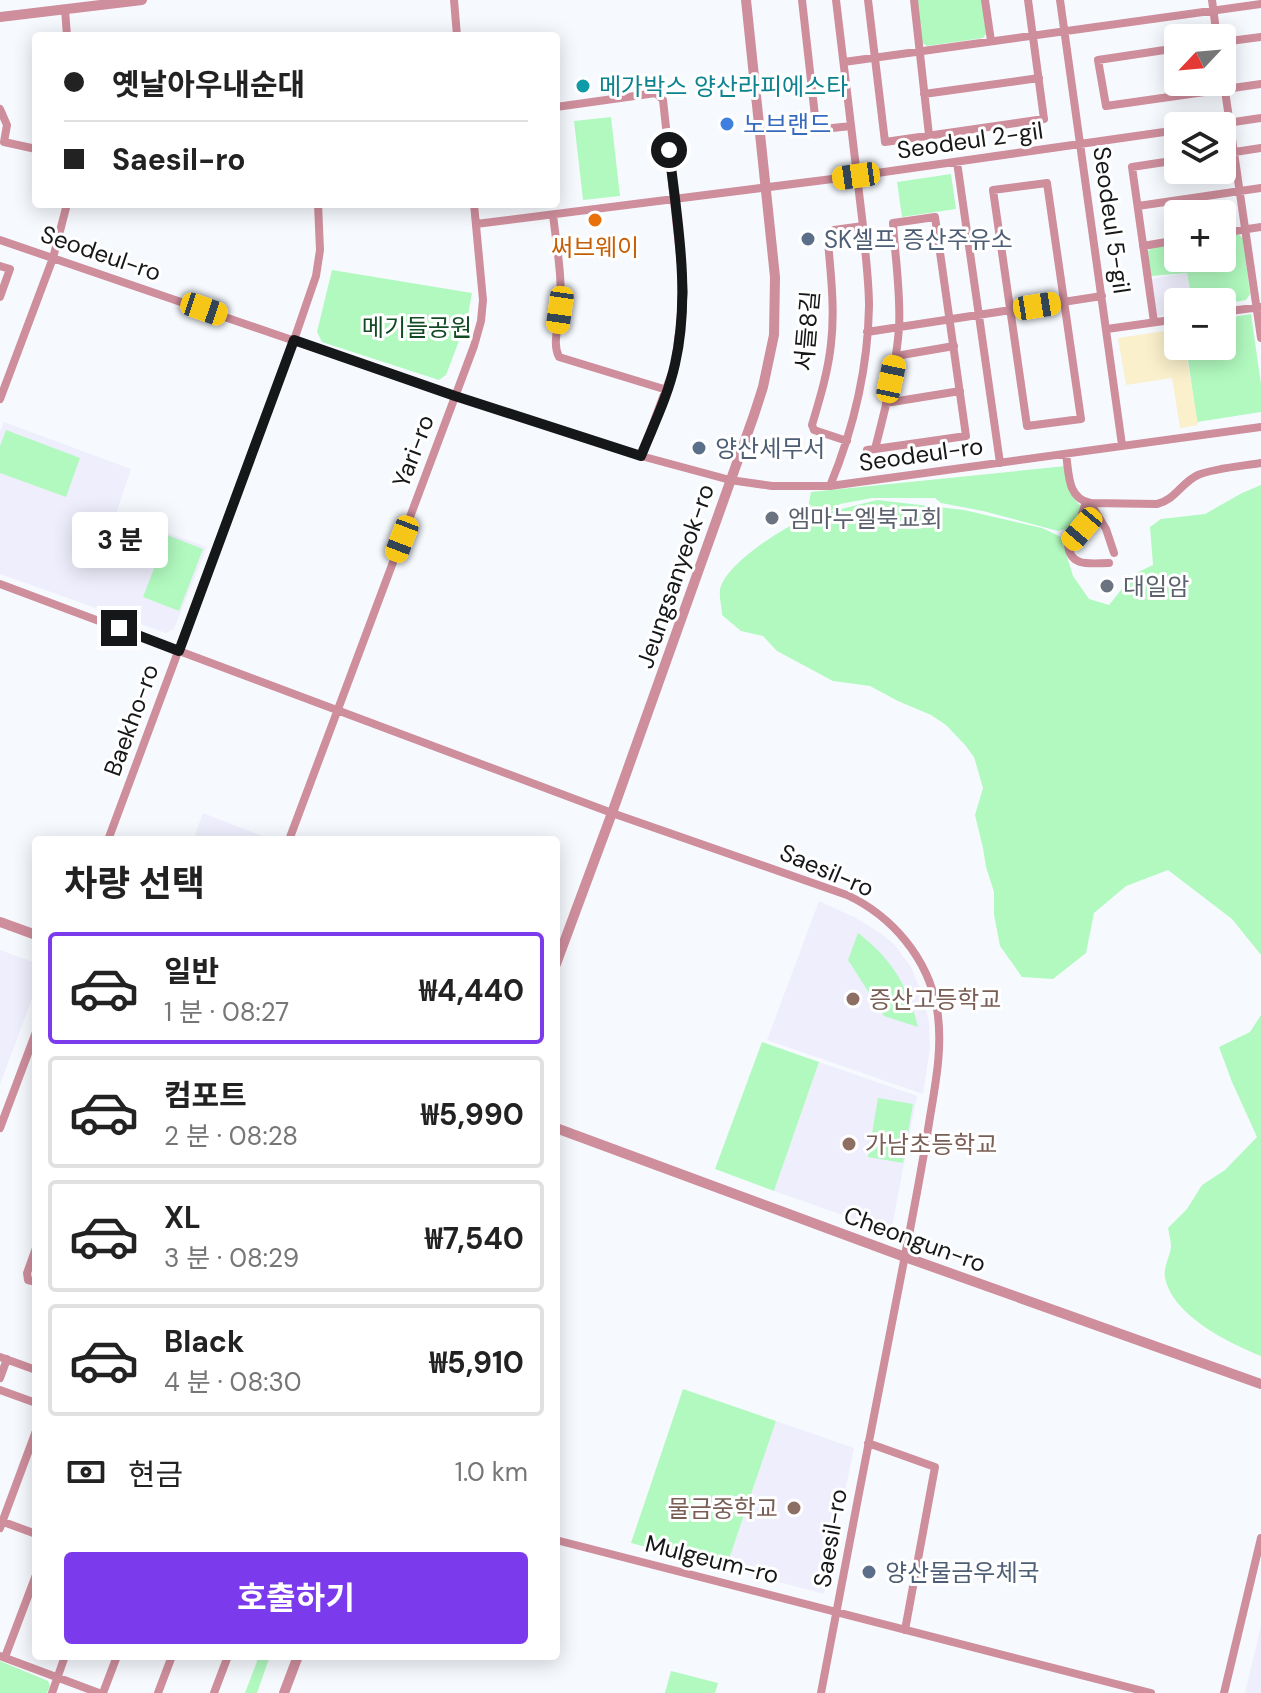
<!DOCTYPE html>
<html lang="ko">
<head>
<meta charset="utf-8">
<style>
	:root { --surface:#fff; --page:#f6f6f6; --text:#222; --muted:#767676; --line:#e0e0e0; --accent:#7c3aed }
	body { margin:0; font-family:"DM Sans","Noto Sans KR",sans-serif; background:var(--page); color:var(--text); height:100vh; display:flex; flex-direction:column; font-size:30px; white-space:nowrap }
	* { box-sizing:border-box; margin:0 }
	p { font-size:26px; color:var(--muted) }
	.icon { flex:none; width:44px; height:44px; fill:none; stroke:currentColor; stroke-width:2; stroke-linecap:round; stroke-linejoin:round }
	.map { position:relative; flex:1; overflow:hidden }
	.panel { position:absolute; left:32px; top:836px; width:528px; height:824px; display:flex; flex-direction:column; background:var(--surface); border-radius:8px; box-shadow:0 4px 20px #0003 }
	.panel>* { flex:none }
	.top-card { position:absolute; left:32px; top:32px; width:528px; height:176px; border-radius:8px; box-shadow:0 4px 20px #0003; display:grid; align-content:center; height:176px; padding:0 32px; background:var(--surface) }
	.needle { width:52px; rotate:244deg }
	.buttons { position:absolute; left:1164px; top:24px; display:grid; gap:16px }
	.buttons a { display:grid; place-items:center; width:72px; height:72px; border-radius:8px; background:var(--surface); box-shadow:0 4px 20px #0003; font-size:40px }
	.end { position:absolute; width:36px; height:36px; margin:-18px; border:10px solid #161718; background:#fff; box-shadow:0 0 0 4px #fff }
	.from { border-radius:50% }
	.bubble { position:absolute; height:56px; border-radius:8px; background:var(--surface); box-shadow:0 4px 20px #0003; font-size:26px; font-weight:700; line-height:56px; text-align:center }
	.car { position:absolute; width:24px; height:48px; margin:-24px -12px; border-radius:10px; box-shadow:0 0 6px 2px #0007; background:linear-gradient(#f5c518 24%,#345 0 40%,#f5c518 0 76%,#345 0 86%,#f5c518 0) }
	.top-card b { display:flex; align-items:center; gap:28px; height:76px; font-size:30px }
	.top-card b+b { border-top:2px solid var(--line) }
	.top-card i { width:20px; height:20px; background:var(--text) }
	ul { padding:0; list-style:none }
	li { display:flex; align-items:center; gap:24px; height:112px; margin:0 16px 12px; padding:0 16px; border:4px solid var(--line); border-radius:8px }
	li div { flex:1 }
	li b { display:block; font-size:30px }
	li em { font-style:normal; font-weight:700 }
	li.on { border-color:var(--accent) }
	li>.icon { width:72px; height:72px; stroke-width:1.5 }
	h2 { padding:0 32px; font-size:36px; line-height:96px }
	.pay { display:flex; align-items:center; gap:20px; height:88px; padding:0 32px; font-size:30px }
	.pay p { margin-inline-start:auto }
	.cta { display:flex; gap:16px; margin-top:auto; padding:16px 32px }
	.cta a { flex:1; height:92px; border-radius:8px; background:var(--accent); color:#fff; font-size:32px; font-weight:700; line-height:92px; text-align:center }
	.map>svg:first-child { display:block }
</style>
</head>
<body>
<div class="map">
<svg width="1261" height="1693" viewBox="0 0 1261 1693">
	<rect width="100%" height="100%" fill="#f6faff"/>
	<path fill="#efeefc" d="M1187,273L1191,302H1178V313L1157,316L1151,279Z
		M4,422L131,469L116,514L207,547L174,629L166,633L0,574V431Z
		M203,813L273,840H193Z
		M819,901L854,917L882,934L894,944L911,967L921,991L929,1022L930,1048L923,1094L767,1040Z
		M0,950L36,963V988L0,1085Z
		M819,1062L917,1096L891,1232L774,1191Z
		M776,1421L854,1448L824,1594L726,1568Z
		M1261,1626V1693H1245Z"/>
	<path fill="#b1f9bf" d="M917,0H982L986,34L983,38L927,46L922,43Z
		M611,117L620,196L583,200L574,121Z
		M951,174L956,209L902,217L897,182Z
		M1238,234L1243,238L1250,294L1246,300L1222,304V302H1192L1187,273L1151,276L1148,252L1151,247L1178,243V258H1222V236Z
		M332,270L472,293L467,320L446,375L439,380L322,342L317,332Z
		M1251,314L1261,384V412L1197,422L1186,346H1222V319Z
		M6,430L80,458L66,497L0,473V446Z
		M1066,466C1068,482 1069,496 1082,507L1075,526L1058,531L983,511L941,503L935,498H872L840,504L835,509L813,516L877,500L964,510L1042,528L1061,537L1073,576L1089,599L1109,605L1134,574L1153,565L1150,527L1161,519L1205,514L1242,493L1261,485V955L1232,919L1168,870L1126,886L1094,913L1086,953L1053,979L1022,977L1000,946L994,915V892L986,867L983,848L975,815L983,788L974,757L965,745L946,725L931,715L898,701L870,686L833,681L777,651L763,636L741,631L722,615C722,608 719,598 720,590C724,565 784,527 806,518L811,492Z
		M167,535L203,549L179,611L143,597Z
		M858,933C892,959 908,986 918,1027L884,1016L848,960Z
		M1261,1015V1356C1229,1343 1173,1316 1165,1278C1163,1268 1170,1256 1171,1247C1171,1241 1169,1234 1168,1228L1187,1209L1202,1185L1225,1170L1257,1137L1232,1082L1219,1047L1250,1032Z
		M762,1042L819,1062L774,1191L715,1169Z
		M878,1098L913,1104L903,1163L868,1157Z
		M683,1389L776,1421L726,1568L631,1543Z
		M259,1656H270L257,1693H245Z
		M0,1661L48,1681L50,1686L47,1693H0Z
		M671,1671L718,1683L715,1693H665Z"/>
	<path fill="#faf0cb" d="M1178,329V346H1185L1198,425L1180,428L1172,378L1126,385L1118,338Z"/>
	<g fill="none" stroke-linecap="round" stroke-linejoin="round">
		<path stroke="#ce8e9c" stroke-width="8" d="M454,0L457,36
			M802,0L816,125L818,128L823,129L851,126
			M836,0L863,226L834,230L830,235L828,242C831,276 835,310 831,344C828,372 820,398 812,425L814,430L847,441
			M868,0L885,142L1044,119L1028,0
			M914,0L929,135
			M985,0L991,41
			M1060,0L1122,445
			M1212,0L1217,38
			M65,9L67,36
			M1222,42L1261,37
			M1178,48L1098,60L1106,106L1261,84
			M844,62L1261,4
			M1222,70L1261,338
			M924,94L1039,78
			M556,107L656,93L663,100L684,292L675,365L641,456
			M0,109L7,125L4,142L36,149
			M1207,126L1261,118
			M1222,154L1261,148
			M957,162L1000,463
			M1047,183L1081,419L1027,426L993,190Z
			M1138,206L1261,188
			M553,215C557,249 564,285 559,319C557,332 553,345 559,357L667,390
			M476,224L856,176L1178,130
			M1222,233L1261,227
			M0,240L455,396L641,456L730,480L772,486H830L1261,427
			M1143,246L1178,240
			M0,266L10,269L0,297
			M1222,312L1261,307
			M1154,322L1132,167L1178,160
			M1107,329L1178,319
			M867,332L1102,296
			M896,356L954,346
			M0,399L53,258L67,204
			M886,403L960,391
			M867,450L875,449L966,436L935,217L893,223C895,257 901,293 899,328C896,369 885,409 875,449
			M1066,454C1069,473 1067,498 1090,503L1157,504C1175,500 1182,482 1198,475C1215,468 1242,466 1261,463
			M830,486C853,430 868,368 869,306C869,280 865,253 863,226
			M1086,502L1082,514V529L1068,545C1070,568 1092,563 1109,563
			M1090,503L1106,529L1114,553
			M0,584L612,813L847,895C892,916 928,958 937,1009C943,1045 936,1081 930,1117C922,1168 912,1220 902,1271C874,1412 848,1552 821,1693
			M108,840L294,340L316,276L320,250L318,204
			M289,840L474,346L481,321L483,300L474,204
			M0,1128L36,1032
			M36,1248L27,1273L28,1280L36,1282
			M0,1357L36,1370
			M0,1378L7,1359
			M0,1390L36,1403
			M868,1443L935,1467L905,1630
			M1,1521L36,1534
			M0,1528L36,1431
			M556,1540L1151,1693
			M0,1656L99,1693
			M5,1657L36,1575
			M52,1693L65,1656
			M103,1693L117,1656
			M158,1693L172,1656
			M214,1693L228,1656
			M1224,1693L1261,1538"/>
		<path stroke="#ce8e9c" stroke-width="10" d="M0,17L142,0
			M0,922L36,935
			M556,964L612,813L754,415L763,387L774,335L775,277L746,0
			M556,1128L905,1257L1261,1384
			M284,1693L298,1656"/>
	</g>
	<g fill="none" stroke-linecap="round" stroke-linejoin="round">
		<path stroke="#161718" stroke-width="10" d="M119,628L179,651L294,340L455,396L641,456C653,426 668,396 675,364C691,294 677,220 669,150"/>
	</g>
	<circle fill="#0f9aa8" stroke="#fff" stroke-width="3" cx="583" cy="86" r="8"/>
	<circle fill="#3f7fe0" stroke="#fff" stroke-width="3" cx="727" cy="124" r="8"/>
	<circle fill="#e8710a" stroke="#fff" stroke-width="3" cx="595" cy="220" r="8"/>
	<g fill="#5c6f8a" stroke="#fff" stroke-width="3">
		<circle cx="808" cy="239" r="8"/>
		<circle cx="699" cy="448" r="8"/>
		<circle cx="869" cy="1572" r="8"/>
	</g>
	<g fill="#6b7280" stroke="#fff" stroke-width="3">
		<circle cx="772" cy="518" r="8"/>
		<circle cx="1107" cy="586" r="8"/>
	</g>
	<g fill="#8d6e63" stroke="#fff" stroke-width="3">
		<circle cx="853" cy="999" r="8"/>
		<circle cx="849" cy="1144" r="8"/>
		<circle cx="794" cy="1508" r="8"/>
	</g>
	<g text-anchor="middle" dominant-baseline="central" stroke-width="6" stroke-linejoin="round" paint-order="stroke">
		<g font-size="24" fill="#0d838f" stroke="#fff" text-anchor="start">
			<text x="599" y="86">메가박스 양산라피에스타</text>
		</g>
		<g font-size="24" fill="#366cbe" stroke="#fff" text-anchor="start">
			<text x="743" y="124">노브랜드</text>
		</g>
		<g font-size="24" fill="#161718" stroke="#fff">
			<text transform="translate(970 140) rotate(-8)">Seodeul 2-gil</text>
			<text transform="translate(1112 220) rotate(82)">Seodeul 5-gil</text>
			<text transform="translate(101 253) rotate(19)">Seodeul-ro</text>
			<text transform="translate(807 331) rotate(-85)">서들8길</text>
			<text transform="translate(413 451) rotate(-69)">Yari-ro</text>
			<text transform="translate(921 454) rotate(-8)">Seodeul-ro</text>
			<text transform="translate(675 576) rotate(-71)">Jeungsanyeok-ro</text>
			<text transform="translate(131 720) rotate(-70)">Baekho-ro</text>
			<text transform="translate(827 870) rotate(23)">Saesil-ro</text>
			<text transform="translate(915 1239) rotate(20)">Cheongun-ro</text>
			<text transform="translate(830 1538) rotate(-80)">Saesil-ro</text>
			<text transform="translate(712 1559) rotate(14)">Mulgeum-ro</text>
		</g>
		<g font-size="24" fill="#4e5e75" stroke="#fff" text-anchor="start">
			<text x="824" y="239">SK셀프 증산주유소</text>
			<text x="715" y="448">양산세무서</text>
			<text x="885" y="1572">양산물금우체국</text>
		</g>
		<g font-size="24" fill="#c56008" stroke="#fff">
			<text x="595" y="247">써브웨이</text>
		</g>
		<g font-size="24" fill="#124b24" stroke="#fff">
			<text x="417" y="327">메기들공원</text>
		</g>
		<g font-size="24" fill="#5b616d" stroke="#fff" text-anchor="start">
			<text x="788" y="518">엠마누엘북교회</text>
			<text x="1123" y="586">대일암</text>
		</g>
		<g font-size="24" fill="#785e54" stroke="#fff" text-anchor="start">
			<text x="869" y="999">증산고등학교</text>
			<text x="865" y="1144">가남초등학교</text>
			<text x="778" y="1508" text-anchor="end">물금중학교</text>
		</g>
	</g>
</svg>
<div class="buttons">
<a><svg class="needle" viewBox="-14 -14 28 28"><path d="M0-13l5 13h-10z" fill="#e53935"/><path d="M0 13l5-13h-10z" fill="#767676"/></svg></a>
<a><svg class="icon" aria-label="layers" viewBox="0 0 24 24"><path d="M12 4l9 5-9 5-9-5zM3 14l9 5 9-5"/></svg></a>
<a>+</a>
<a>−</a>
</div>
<i class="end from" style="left:669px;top:150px"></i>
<i class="end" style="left:119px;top:628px"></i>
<div class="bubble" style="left:72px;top:512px;width:96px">3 분</div>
<i class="car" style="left:856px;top:176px;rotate:262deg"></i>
<i class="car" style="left:1037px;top:306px;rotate:81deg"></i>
<i class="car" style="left:204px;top:309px;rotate:109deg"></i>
<i class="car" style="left:560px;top:310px;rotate:188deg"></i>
<i class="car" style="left:891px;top:379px;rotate:12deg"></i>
<i class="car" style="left:1082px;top:529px;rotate:220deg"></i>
<i class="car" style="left:402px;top:539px;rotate:201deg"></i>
<div class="top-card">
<b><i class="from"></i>옛날아우내순대</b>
<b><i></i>Saesil-ro</b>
</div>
<section class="panel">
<h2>차량 선택</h2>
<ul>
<li class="on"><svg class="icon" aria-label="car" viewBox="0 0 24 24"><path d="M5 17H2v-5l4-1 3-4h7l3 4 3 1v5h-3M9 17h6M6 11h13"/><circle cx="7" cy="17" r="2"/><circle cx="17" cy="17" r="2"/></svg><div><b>일반</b><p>1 분 · 08:27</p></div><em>₩4,440</em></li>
<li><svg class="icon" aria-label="car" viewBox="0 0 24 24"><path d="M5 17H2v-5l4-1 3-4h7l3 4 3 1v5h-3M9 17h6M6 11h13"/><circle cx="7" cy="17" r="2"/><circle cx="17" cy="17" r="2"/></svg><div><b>컴포트</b><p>2 분 · 08:28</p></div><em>₩5,990</em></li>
<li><svg class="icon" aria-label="car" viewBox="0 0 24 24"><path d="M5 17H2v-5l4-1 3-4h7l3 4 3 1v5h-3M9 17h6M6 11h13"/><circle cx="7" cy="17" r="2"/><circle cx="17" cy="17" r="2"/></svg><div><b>XL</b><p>3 분 · 08:29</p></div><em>₩7,540</em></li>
<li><svg class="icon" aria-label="car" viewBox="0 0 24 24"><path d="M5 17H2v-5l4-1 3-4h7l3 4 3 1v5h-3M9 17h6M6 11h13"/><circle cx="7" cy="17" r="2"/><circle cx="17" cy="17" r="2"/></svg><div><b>Black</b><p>4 분 · 08:30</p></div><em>₩5,910</em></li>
</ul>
<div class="pay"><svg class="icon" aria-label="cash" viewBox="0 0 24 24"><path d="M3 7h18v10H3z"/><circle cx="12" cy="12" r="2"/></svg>현금<p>1.0 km</p></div>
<div class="cta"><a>호출하기</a></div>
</section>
</div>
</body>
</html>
